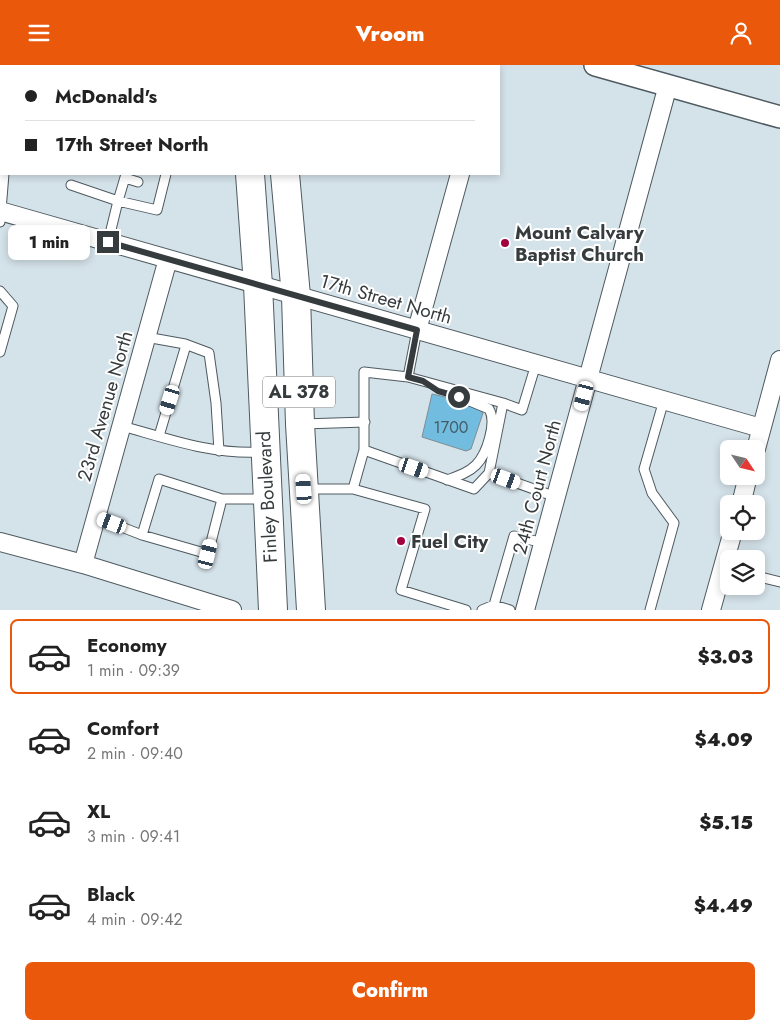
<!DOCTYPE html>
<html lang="en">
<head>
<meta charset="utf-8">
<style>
	:root { --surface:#fff; --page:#f2f2f2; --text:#222; --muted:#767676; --line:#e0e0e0; --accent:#ea580c }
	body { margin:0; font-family:Jost,sans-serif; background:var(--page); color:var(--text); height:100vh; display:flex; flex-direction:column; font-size:19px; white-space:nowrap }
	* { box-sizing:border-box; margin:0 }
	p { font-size:16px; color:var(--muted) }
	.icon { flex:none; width:28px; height:28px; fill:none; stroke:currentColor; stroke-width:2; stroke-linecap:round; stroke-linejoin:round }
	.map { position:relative; height:545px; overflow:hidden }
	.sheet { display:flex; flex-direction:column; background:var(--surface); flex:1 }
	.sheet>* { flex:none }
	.top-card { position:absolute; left:0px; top:0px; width:500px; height:110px; box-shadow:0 2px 8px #0003; display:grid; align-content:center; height:110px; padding:0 25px; background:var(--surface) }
	.needle { width:32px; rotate:125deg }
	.fabs { position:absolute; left:720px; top:375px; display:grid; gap:10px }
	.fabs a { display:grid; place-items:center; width:45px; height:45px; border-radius:8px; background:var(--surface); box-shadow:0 2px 8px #0003; font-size:25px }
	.end { position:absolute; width:22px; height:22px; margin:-11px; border:6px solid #363c3e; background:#fff; box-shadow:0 0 0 2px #fff }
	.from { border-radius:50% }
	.bubble { position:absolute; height:35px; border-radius:8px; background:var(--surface); box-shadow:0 2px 8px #0003; font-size:16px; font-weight:800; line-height:35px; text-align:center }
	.car { position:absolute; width:15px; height:30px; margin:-15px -8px; border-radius:6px; box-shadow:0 0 4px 1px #0007; background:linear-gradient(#fff 24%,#345 0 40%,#fff 0 76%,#345 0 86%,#fff 0) }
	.top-card b { display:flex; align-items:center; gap:18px; height:48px; font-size:19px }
	.top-card b+b { border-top:1px solid var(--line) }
	.top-card i { width:12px; height:12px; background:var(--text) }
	ul { padding:9px 0 0; list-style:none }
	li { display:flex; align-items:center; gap:15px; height:75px; margin:0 10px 8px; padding:0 15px; border:2px solid transparent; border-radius:8px }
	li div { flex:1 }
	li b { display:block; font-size:19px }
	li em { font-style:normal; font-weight:800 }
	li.selected { border-color:var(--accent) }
	li>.icon { width:45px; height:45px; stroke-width:1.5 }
	.action { display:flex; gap:10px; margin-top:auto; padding:10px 25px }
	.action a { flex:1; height:58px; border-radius:8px; background:var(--accent); color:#fff; font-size:20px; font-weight:800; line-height:58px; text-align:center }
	header { display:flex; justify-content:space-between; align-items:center; height:65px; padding:0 25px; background:var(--accent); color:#fff; font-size:22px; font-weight:800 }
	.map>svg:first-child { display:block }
</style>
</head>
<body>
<header><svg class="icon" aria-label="menu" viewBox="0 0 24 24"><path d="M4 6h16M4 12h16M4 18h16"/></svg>Vroom<svg class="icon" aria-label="person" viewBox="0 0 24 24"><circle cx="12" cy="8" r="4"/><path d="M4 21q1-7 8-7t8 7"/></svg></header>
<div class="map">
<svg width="780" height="545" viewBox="0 0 780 545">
	<rect width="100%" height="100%" fill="#d4e2e9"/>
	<path fill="#72bddf" stroke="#808c93" d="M432,329L471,338L483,348L471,384L466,386L422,372Z"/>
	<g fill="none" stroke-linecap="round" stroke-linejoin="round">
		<defs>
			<path id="service" d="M58,0L59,1
				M158,0L163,1
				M27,1L28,0
				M126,109L118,136L157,145L166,109
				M125,113L138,117
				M71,120L118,136L108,177
				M0,157L4,109
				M0,226L13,241L0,287
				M146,272L185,279L209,288L216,338L219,386
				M408,312L417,265
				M503,338L522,345L536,299
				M303,359L365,357
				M122,361C169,374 212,390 262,387
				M159,371L186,280
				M489,408L556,432
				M447,415C458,411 468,408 476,400C487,389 497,357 489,344L460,332
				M307,424H353L364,385V307L408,312L503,338L489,408L474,424L364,385
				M353,424L425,444L401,525L466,545
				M222,434L208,489L142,470L159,414L222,434H264
				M96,452L142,470
				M756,511L780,517
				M494,540L514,471L544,478
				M482,545L494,540L510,545
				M650,545L674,458L652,428L644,404L664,335"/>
			<path id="minor" d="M490,1V0
				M0,146L761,363
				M417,265L460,109
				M756,384L780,295
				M741,439L748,411
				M0,477L83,499L232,545
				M83,499L168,194
				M525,545L668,20
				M711,545L733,466"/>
			<path id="tertiary" d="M595,0L780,52"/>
			<path id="primary" d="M242,0V1
				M276,0V1
				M250,109L258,220L273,545
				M285,109L296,231L300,359L311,545"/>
		</defs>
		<use href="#service" stroke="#4e5a60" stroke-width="11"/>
		<use href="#minor" stroke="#4e5a60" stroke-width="20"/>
		<use href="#tertiary" stroke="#4e5a60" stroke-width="24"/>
		<use href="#primary" stroke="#4e5a60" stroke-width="30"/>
		<use href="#service" stroke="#fff" stroke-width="9"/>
		<use href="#minor" stroke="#fff" stroke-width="18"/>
		<use href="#tertiary" stroke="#fff" stroke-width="21"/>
		<use href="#primary" stroke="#fff" stroke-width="28"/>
	</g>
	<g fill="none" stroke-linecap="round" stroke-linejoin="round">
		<path stroke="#363c3e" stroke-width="6" d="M108,177L417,265L408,312L423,316L438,326L459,332"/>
	</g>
	<g fill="#a10340" stroke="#fff" stroke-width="2">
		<circle cx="505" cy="178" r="5"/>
		<circle cx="401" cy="476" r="5"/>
	</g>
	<g text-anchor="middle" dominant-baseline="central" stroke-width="4" stroke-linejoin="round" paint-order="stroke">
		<g font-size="16" fill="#455c66">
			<text x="451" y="362">1700</text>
		</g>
		<rect fill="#fff" stroke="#727678" stroke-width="1" x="263" y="311.5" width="72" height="31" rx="4"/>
		<g font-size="18" font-weight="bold" fill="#363c3e">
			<text x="299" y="327">AL 378</text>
		</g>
		<g font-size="19" font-weight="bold" fill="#363c3e" stroke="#fff" text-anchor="start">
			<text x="515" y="167">Mount Calvary<tspan x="515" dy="22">Baptist Church</tspan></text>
			<text x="411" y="476">Fuel City</text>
		</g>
		<g font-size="19" fill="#363c3e" stroke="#fff">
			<text transform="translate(386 234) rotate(16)">17th Street North</text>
			<text transform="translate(105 341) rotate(-74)">23rd Avenue North</text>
			<text transform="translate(537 422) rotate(-75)">24th Court North</text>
			<text transform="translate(267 432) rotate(-93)">Finley Boulevard</text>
		</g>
	</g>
</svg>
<div class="fabs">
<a><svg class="needle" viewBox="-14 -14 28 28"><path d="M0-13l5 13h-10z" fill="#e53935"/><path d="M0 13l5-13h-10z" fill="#767676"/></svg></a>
<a><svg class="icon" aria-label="locate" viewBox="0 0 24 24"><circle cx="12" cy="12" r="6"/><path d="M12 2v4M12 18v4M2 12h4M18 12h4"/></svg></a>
<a><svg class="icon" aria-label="layers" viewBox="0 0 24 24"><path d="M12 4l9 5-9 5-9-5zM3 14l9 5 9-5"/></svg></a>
</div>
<i class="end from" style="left:459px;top:332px"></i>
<i class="end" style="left:108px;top:177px"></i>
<div class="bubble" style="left:8px;top:160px;width:82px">1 min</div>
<i class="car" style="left:584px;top:331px;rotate:195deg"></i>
<i class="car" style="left:170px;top:335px;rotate:197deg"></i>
<i class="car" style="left:414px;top:403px;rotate:109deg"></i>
<i class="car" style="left:506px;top:414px;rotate:110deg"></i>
<i class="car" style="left:304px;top:424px;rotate:356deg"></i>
<i class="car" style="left:112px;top:458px;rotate:291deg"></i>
<i class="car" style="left:208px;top:489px;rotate:14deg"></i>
<div class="top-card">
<b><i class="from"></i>McDonald's</b>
<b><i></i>17th Street North</b>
</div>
</div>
<section class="sheet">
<ul>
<li class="selected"><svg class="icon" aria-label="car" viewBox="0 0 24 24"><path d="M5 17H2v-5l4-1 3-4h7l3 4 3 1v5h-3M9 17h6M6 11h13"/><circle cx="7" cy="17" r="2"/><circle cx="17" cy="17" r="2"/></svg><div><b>Economy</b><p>1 min · 09:39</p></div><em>$3.03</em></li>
<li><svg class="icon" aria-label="car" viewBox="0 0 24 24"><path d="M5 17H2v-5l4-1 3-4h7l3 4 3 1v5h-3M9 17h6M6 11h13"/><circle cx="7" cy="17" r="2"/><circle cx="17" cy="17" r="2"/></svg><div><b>Comfort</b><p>2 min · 09:40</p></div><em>$4.09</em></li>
<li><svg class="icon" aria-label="car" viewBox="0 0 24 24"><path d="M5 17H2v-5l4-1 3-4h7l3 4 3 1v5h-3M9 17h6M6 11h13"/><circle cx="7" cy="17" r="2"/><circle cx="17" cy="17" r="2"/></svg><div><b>XL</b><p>3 min · 09:41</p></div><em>$5.15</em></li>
<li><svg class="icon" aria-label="car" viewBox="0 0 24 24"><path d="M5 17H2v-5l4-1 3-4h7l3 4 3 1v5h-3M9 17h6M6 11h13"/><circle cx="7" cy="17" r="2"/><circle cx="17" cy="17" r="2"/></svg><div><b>Black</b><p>4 min · 09:42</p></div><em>$4.49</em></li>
</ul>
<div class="action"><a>Confirm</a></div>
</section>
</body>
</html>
